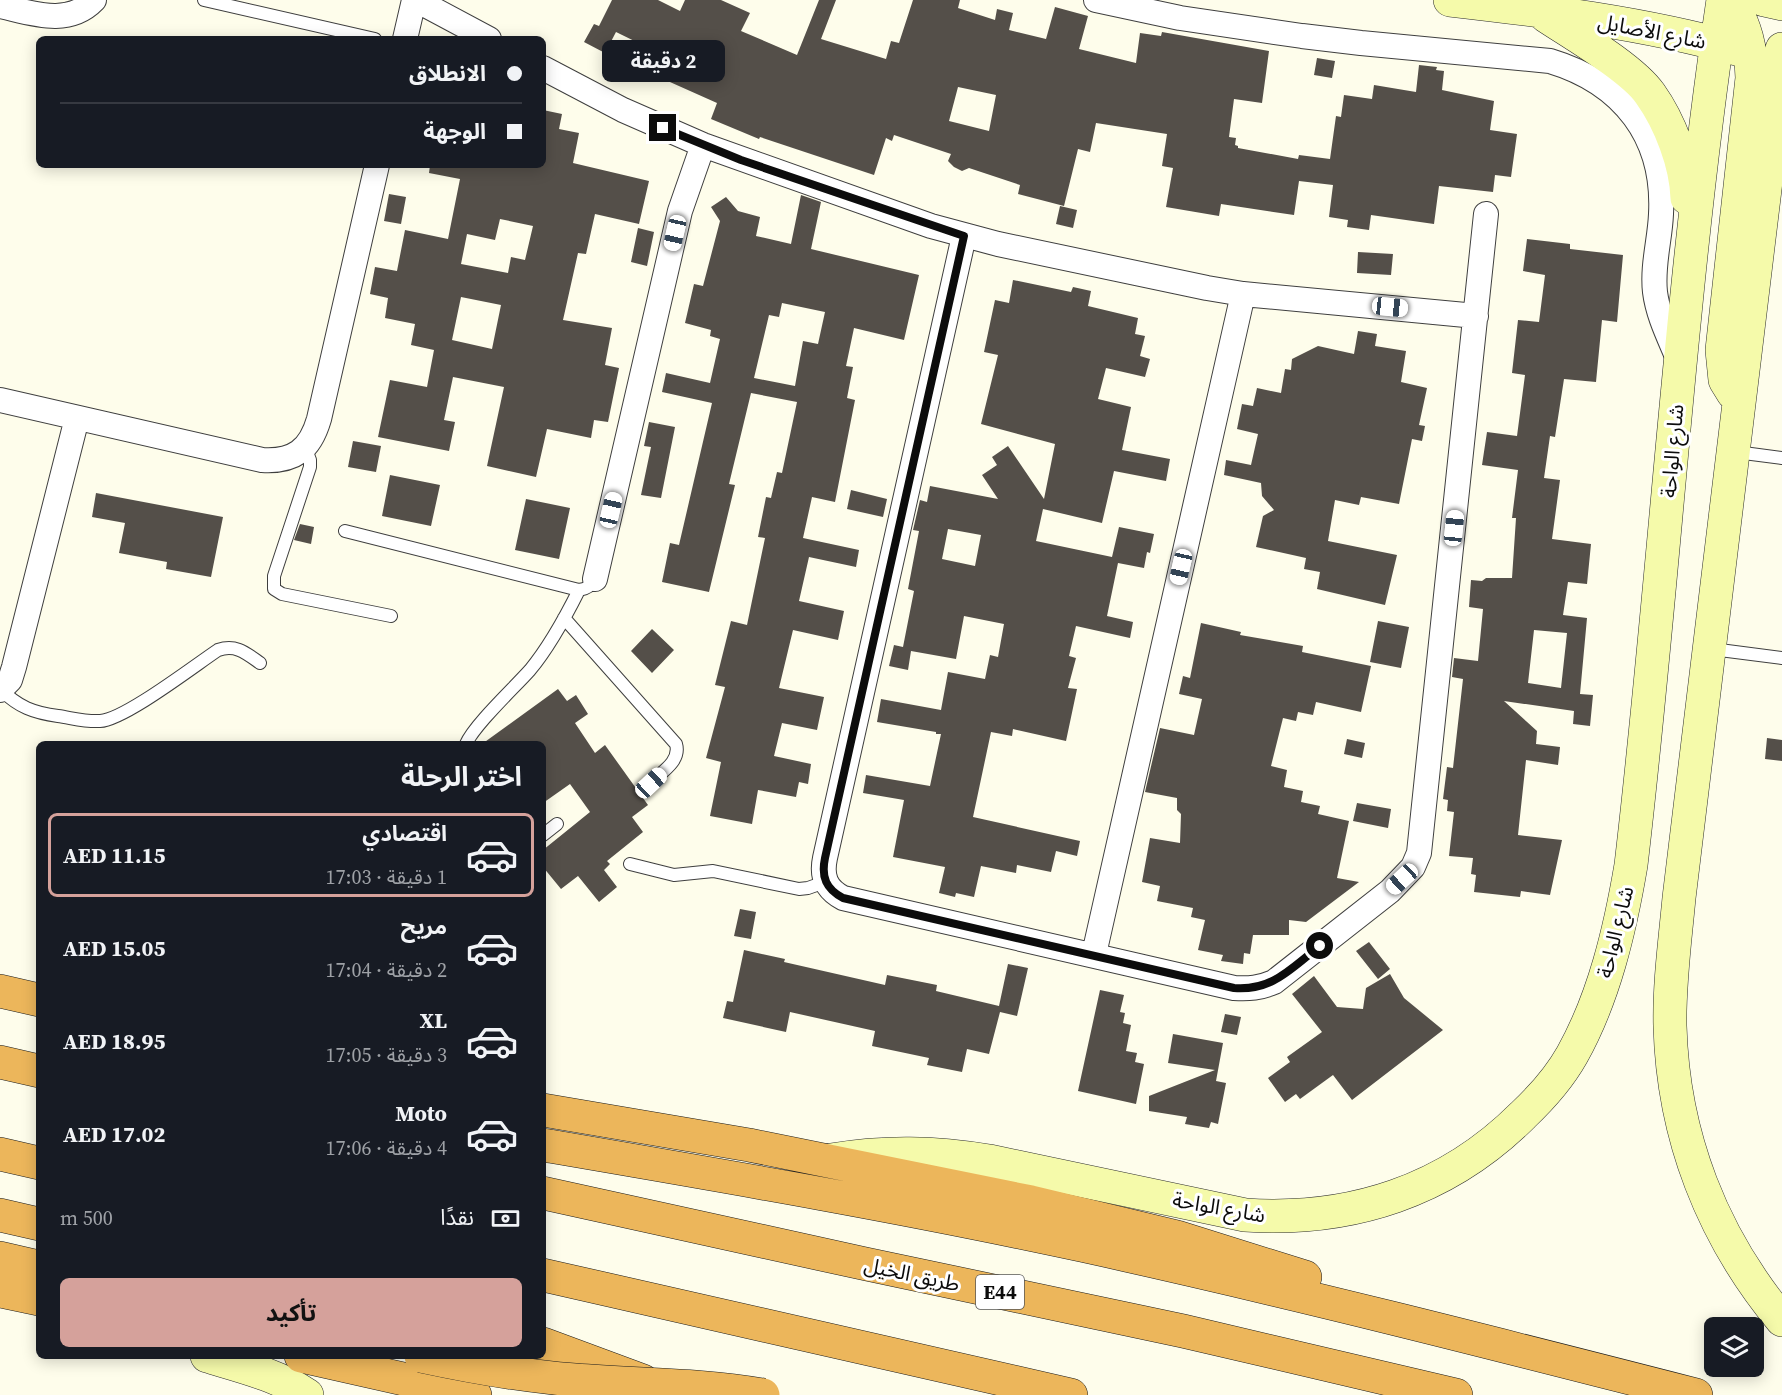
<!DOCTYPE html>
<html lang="ar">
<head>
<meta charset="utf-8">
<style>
	:root { --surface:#171b24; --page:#242831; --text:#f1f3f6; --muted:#9ea1a6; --line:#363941; --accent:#d5a19b }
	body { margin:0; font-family:"Source Serif 4","Noto Sans Arabic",serif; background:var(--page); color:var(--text); direction:rtl; height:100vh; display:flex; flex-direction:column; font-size:22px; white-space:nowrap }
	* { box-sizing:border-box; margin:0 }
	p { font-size:20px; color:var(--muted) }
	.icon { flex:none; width:33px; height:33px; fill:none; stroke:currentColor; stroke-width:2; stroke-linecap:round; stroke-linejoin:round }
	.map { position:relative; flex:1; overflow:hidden; direction:ltr }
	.side { position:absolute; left:36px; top:741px; width:510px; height:618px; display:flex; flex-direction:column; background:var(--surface); border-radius:9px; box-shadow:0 3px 15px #0003; direction:rtl }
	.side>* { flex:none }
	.banner { position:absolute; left:36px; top:36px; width:510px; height:132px; border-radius:9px; box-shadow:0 3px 15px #0003; direction:rtl; display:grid; align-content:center; height:132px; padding:0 24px; background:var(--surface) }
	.buttons { position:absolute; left:1704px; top:1317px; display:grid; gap:12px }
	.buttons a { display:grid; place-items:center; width:60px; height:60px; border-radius:9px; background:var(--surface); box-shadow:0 3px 15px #0003; font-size:30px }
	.end { position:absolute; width:27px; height:27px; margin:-14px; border:8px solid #0c0c0c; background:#fff; box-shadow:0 0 0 3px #fff }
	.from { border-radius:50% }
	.bubble { position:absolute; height:42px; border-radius:9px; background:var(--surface); box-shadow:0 3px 15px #0003; font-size:20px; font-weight:700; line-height:42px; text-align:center; direction:rtl }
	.car { position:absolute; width:18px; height:36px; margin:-18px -9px; border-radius:8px; box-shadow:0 0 4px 2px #0007; background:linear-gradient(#fff 24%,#345 0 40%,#fff 0 76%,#345 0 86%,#fff 0) }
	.banner b { display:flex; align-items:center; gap:21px; height:57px; font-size:22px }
	.banner b+b { border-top:2px solid var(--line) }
	.banner i { width:15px; height:15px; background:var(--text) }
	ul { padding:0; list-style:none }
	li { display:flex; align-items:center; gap:18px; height:84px; margin:0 12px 9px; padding:0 12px; border:3px solid transparent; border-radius:9px }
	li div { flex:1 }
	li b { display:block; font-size:22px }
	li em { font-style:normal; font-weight:700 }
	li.active { border-color:var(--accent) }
	li>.icon { width:54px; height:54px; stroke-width:1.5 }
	h2 { padding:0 24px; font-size:27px; line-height:72px }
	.pay { display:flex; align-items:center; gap:15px; height:66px; padding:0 24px; font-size:22px }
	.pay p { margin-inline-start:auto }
	.primary-button { display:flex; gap:12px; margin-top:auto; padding:12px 24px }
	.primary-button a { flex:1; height:69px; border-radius:9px; background:var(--accent); color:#111; font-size:24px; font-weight:700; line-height:69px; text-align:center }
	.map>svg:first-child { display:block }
</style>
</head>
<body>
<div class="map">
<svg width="1782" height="1395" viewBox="0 0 1782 1395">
	<rect width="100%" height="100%" fill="#fefdeb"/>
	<path fill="#544f49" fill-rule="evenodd" d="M612,0H658L680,11L685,0H721L750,13L741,31L797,55L819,0H836L821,39L886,59L891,41L899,43L913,0H960L958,8L995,20L997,9L1013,13L1009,30L1046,39L1055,7L1088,16L1079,49L1136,63L1140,33L1161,36L1162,32L1269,51L1262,103L1234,99L1229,137L1236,138L1235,145L1238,146V148L1298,159L1299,155L1330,159L1336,116L1341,117L1344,95L1372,99L1374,85L1416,92L1419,65L1437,67L1436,70L1444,71L1442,90L1494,101L1490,130L1517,134L1511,177L1495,175L1493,192L1439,186L1434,224L1371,215L1369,230L1347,227L1348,220L1329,217L1333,185L1299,181L1294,215L1221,204L1219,216L1166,207L1173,168L1162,166L1167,134L1096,123L1090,152L1078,149L1064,206L1018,194L1020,185L969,168L962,171L954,167L948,161L951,154L894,135L892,141L886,138L874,175L760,137L759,139L711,119L717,103L652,74L661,54L616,32L605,53L584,42L594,24L599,26ZM958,87L996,95L989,131L949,121Z
		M1317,58L1335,61L1332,78L1314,75Z
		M543,110L562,114L559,129L579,133L573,163L649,181L639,224L595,214L586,254L578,253L563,320L612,328L605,365L619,368L608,422L594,420L591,438L547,429L536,477L487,466L504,387L453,377L444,420L455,422L449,451L378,437L390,380L427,387L434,350L411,345L415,324L385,318L388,298L370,294L375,267L397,271L405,230L448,239L460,179L429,173L430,165H543ZM500,219L533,226L525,260L511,257L508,273L461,264L467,234L495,240ZM461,297L501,305L492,349L452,340Z
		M389,194L406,197L401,224L384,221Z
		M801,195L821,202L811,249L919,275L904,340L854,328L846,366L853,367L847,398L855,400L835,502L812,497L803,538L859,550L856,567L809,557L799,601L844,611L838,640L793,630L779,688L824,697L817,730L782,723L774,756L811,764L808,784L799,782L796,797L758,790L752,824L710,816L721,762L706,758L725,687L715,685L731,621L747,625L765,538L758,537L766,497L771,498L777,472L782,473L797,402L751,393L729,484L735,485L709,592L662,582L670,543L679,545L712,403L662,392L666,373L710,383L720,339L710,336L711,330L685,323L694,284L703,286L720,221L711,207L726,197L738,211L760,217L756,236L791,244ZM782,303L825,312L818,344L803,341L795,386L754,378L769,315L779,317Z
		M1060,206L1077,210L1073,228L1056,224Z
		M638,228L654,232L647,266L631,262Z
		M1527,239L1570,244V249L1623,255L1617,322L1602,320L1596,382L1564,379L1555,437L1550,436L1544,478L1560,480L1552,539L1591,544L1587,584L1568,582L1563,615L1587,618L1580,694L1593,695L1590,726L1573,724L1574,711L1504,701L1537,731L1536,744L1560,747L1558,765L1526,760L1518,835L1562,840L1550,895L1521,891L1520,897L1474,892L1476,875L1471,874L1473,858L1449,856L1454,812L1447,811L1448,800L1443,799L1447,767L1453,768L1463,679L1452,677L1454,658L1478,661L1483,609L1469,607L1471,580L1482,581L1486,578H1512L1516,518H1512L1518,470L1482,465L1487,432L1517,436L1525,375L1512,373L1518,320L1539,322L1545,275L1523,271ZM1534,630L1567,633L1561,688L1528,683Z
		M1358,252L1393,254L1391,275L1357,273Z
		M1013,280L1071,292L1073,287L1091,291L1088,306L1138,318L1135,334L1145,336L1140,356L1150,359L1145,377L1106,368L1098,399L1131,407L1122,450L1170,459L1166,481L1114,471L1102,523L1043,509L1036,541L1112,557L1119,527L1154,534L1150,553L1147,552L1144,568L1118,563L1107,616L1133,622L1130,638L1076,626L1069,656L1076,658L1068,688L1077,689L1066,741L1013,729L1012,736L991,732L973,817L1080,841L1077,856L1056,851L1051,872L1017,865L1016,873L981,866L974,897L956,893L955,897L939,893L945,867L893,857L904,800L863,793L866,775L930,786L941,734H936V732L877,722L881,699L941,710L948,672L985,679L990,655L998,657L1004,624L964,616L956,659L911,651L908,670L889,666L894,645L903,647L914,591L908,589L919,531L913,530L920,500L927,502L930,486L998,499L982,475L997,465L992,457L1008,446L1044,499L1055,444L981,424L998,355L984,352L995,300L1009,303ZM948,529L981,535L975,566L942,559Z
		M1358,331L1377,334L1375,346L1406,351L1401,382L1427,388L1419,425L1425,426L1422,441L1412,439L1399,504L1361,497L1359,505L1335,500L1328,541L1397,555L1385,605L1317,589L1320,572L1304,569L1306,558L1256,547L1263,516L1274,510L1262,496L1261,483L1224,475L1226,460L1251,465L1258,434L1237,429L1242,404L1253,406L1257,388L1281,393L1285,369L1291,370L1292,359L1318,346L1354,354Z
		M649,422L675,427L661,498L641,495L651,447L644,446Z
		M353,441L381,446L376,472L348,467Z
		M390,475L440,485L431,526L382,516Z
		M851,490L887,499L883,517L847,509Z
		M96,493L223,517L211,577L166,569L167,562L119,553L125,523L92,517Z
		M526,499L570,508L559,559L515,550Z
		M300,524L314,527L311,544L294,540Z
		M1378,621L1409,627L1401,668L1370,662Z
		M1201,623L1241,632L1240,635L1303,646L1302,652L1371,666L1361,712L1316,702L1313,715L1298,712L1296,721L1283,718L1271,766L1287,770L1284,787L1303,791L1301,802L1320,806L1318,814L1349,821L1337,878L1359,882L1306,922L1289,920V935H1253L1250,954L1244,953L1243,964L1221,961L1223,955L1198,950L1205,920L1191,917L1193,908L1157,901L1160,886L1142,882L1150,838L1180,843L1181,814L1177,810V798L1145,792L1160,728L1194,735L1202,699L1179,694L1183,676L1190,678Z
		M652,629L674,650L652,673L631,651Z
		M558,689L567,701L576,695L588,714L575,723L595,753L605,745L648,805L632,817L643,832L607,861L610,864L604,870L617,887L599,902L578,876L561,889L543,867V850L590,812L570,784L543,803V744H482Z
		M1767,738L1782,740V761L1765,759Z
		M1347,739L1365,743L1362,758L1344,754Z
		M1357,803L1391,809L1388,828L1353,821Z
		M740,909L756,912L751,939L734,936Z
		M1369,942L1390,969L1378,979L1356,951Z
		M744,950L785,959L784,962L885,985L887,975L937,985L936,991L999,1006L1008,964L1028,968L1017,1016L1000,1012L989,1054L967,1049L962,1072L927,1065L929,1058L872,1046L875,1031L790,1012L786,1032L723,1018L727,1001L733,1002Z
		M1390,974L1404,998L1443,1030L1352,1100L1333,1075L1300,1099L1296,1094L1285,1102L1268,1078L1290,1062L1287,1057L1322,1032L1292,994L1314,976L1337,1007L1363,1009L1366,988Z
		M1100,990L1124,995L1120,1012L1125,1013L1123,1023L1131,1025L1126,1051L1137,1053L1135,1062L1144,1064L1136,1104L1078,1091Z
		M1225,1014L1241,1017L1237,1035L1221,1032Z
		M1173,1034L1223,1043L1216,1081L1226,1083L1218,1124L1211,1122L1209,1128L1185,1124L1187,1117L1149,1111V1096L1215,1070L1168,1063Z"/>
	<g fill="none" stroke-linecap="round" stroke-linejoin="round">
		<defs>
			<path id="lane" d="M204,0L375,39
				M305,447L310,460V467L274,576V589L282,594L391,616
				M1736,452L1782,458
				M345,531L579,590C587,589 591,586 595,579
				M564,618L676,744C681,761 662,772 651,782
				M1712,649L1782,658
				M1,689C17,707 35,713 58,716C72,718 86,722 100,721C124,720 194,666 218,650C236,644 246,653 260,663
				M466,744C474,725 515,687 530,670C550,646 565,618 579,590
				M543,835L557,824
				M630,864L674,875L713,871L799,889L808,888L825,882"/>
			<path id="street" d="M416,0L489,39
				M1096,0L1180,18L1302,36L1361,43L1550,61C1623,83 1665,137 1661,214C1660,240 1652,265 1655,292C1658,316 1670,339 1679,361
				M0,6C32,13 68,27 94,0
				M405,39L414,0
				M543,68L623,110L703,145L931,226L998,244L1207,288L1243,294L1476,316
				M964,236L825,858C821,877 826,889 843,898L1234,988C1249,989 1260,988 1274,982L1390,891L1413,867L1419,853L1486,214
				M0,400L262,460C294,462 310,450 319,419L377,165
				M595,579L680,211L703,145
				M0,690L10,680L14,667L77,418
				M1094,954L1243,294"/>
			<path id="secondary" d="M1450,0C1546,11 1643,23 1737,49
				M1730,0C1746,26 1751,48 1752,78L1722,350L1725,380L1733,393
				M1764,0L1782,4
				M1546,16C1573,34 1632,68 1650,94C1670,122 1686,164 1687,198
				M1782,49L1679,898C1675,941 1669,984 1670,1026C1673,1136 1712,1236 1782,1320
				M831,1160C886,1151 934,1152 989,1161L1245,1215C1351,1222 1447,1191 1523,1115C1541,1098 1559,1078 1572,1055C1604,998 1620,930 1631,865C1665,577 1680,287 1723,0
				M207,1356C240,1366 278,1375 307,1395"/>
			<path id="highway" d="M0,991L39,1000
				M0,1062L39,1071
				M543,1110L749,1145L1031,1202L1177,1237L1305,1277
				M543,1145C724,1176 906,1207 1085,1246C1290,1291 1493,1343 1696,1395
				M0,1154L39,1163
				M543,1193L866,1264L1183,1331L1456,1395
				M0,1215L39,1224
				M0,1258L39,1267
				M543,1275L1071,1395
				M0,1291L39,1299
				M543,1344L643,1381
				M301,1356L475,1395"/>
		</defs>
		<use href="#lane" stroke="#3f3f3f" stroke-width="14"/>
		<use href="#street" stroke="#3f3f3f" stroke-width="26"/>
		<use href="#secondary" stroke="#2e2e2e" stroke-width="34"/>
		<use href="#highway" stroke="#1d1d1d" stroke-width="34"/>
		<use href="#lane" stroke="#fff" stroke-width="12"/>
		<use href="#street" stroke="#fff" stroke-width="24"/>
		<use href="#secondary" stroke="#f5faaa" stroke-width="33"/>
		<use href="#highway" stroke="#ecb65b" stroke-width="33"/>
		<defs>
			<path id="highway-bridge" d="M421,1356C472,1367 523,1376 575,1380C638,1385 701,1384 763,1395"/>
		</defs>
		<use href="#highway-bridge" stroke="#1d1d1d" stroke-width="34" stroke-linecap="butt"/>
		<use href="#highway-bridge" stroke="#ecb65b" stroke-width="33"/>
	</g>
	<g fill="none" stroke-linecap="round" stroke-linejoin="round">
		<path stroke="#0c0c0c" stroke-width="8" d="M663,128L741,160L964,236L825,858C821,877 826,889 843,898L1234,988C1273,991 1291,968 1320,946"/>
	</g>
	<g text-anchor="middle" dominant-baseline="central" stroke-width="6" stroke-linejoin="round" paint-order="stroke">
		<rect fill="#fff" stroke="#555" stroke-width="1.5" x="976" y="1275" width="48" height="34" rx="4.5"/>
		<g font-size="20" font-weight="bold" fill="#0c0c0c">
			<text x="1000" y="1292">E44</text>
		</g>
		<g font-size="21" fill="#0c0c0c" stroke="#fff">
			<text transform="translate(1652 31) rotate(11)">شارع الأصايل</text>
			<text transform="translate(1672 451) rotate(-85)">شارع الواحة</text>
			<text transform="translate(1615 932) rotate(-76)">شارع الواحة</text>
			<text transform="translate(1219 1207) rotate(10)">شارع الواحة</text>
			<text transform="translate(912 1274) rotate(12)">طريق الخيل</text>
		</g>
	</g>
</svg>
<div class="buttons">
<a><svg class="icon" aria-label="layers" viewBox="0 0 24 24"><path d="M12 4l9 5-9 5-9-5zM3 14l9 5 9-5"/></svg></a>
</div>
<i class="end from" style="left:1320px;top:946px"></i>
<i class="end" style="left:663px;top:128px"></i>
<div class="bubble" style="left:602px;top:40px;width:123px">2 دقيقة</div>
<i class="car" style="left:675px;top:233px;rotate:193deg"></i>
<i class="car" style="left:1390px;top:307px;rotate:96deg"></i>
<i class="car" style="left:611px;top:510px;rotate:13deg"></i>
<i class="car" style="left:1454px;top:528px;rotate:6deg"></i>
<i class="car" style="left:1181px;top:567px;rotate:193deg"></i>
<i class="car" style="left:651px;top:783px;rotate:47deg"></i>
<i class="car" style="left:1402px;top:879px;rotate:227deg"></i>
<div class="banner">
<b><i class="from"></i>الانطلاق</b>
<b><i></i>الوجهة</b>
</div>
<section class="side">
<h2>اختر الرحلة</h2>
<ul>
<li class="active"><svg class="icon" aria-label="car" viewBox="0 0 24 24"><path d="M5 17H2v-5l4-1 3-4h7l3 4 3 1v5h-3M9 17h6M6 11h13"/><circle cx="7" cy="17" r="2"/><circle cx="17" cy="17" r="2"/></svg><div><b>اقتصادي</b><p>1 دقيقة · 17:03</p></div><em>AED 11.15</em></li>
<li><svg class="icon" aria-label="car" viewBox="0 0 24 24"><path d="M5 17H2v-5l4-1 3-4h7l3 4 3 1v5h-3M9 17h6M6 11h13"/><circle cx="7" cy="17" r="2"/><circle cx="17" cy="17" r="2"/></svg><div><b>مريح</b><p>2 دقيقة · 17:04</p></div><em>AED 15.05</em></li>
<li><svg class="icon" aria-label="car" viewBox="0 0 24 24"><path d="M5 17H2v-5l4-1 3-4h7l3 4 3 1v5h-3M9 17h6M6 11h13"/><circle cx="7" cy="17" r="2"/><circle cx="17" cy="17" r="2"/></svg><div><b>XL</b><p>3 دقيقة · 17:05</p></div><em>AED 18.95</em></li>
<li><svg class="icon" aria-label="car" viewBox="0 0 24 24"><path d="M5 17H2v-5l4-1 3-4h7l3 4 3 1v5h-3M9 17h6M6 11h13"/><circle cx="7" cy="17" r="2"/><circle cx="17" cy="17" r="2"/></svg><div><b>Moto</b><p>4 دقيقة · 17:06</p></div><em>AED 17.02</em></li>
</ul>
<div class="pay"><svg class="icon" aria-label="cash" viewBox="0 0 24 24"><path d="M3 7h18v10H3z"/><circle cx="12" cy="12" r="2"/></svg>نقدًا<p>500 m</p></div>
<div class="primary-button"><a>تأكيد</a></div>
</section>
</div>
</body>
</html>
